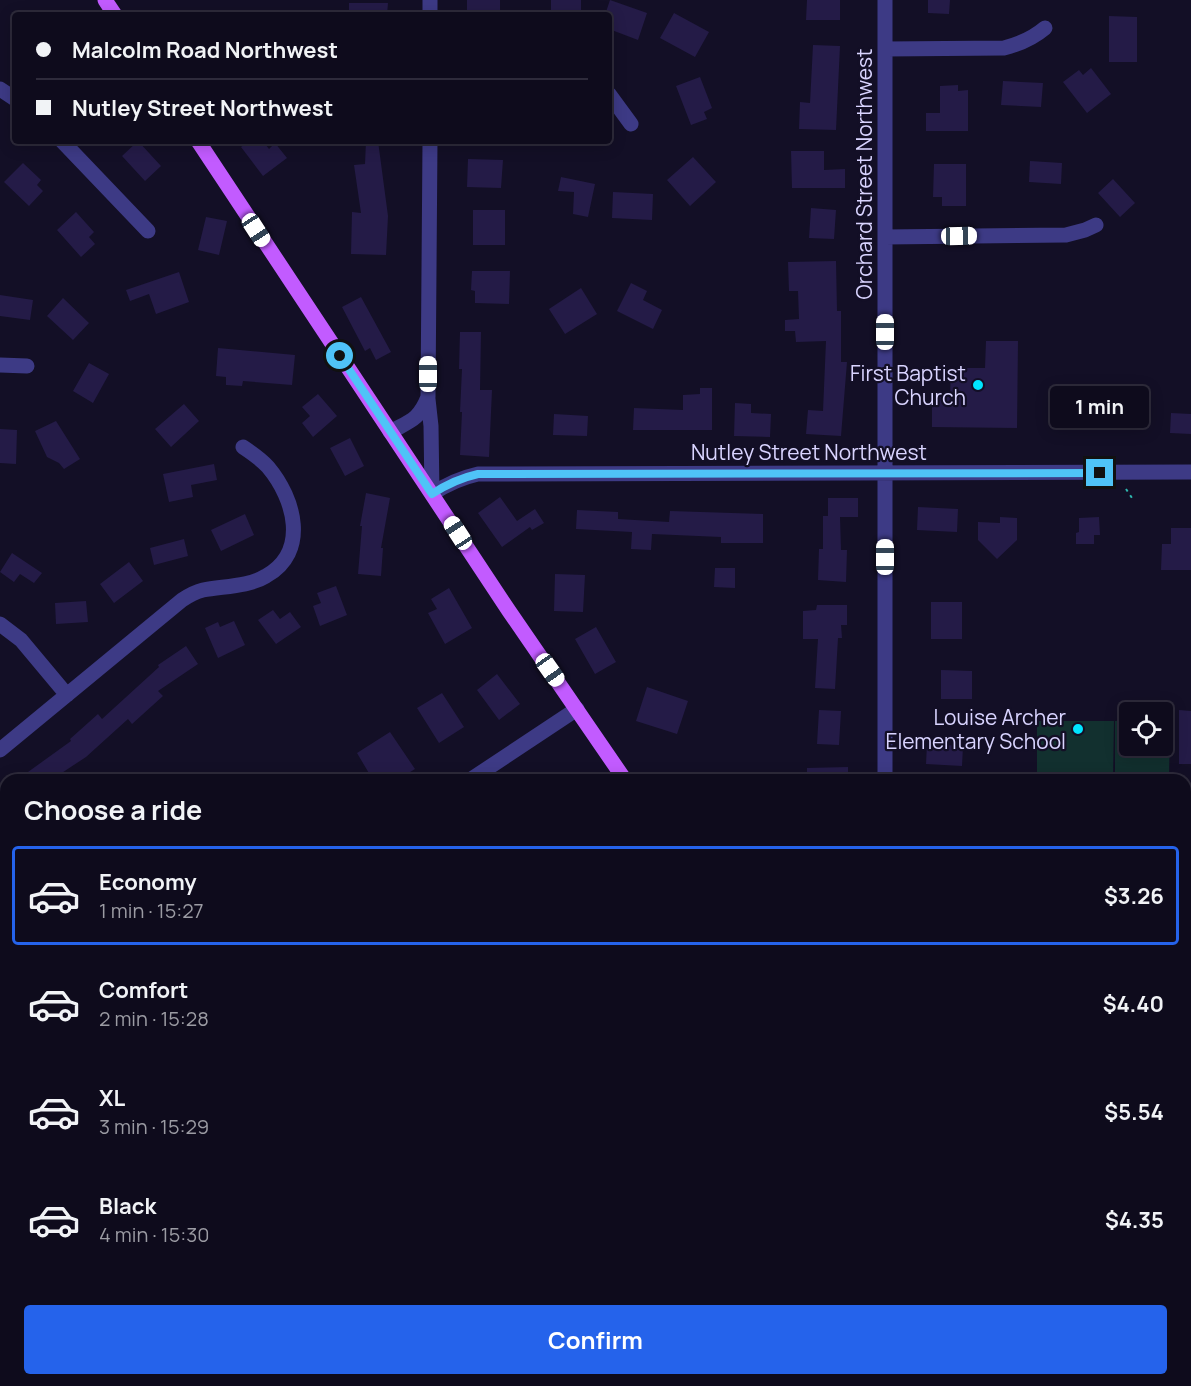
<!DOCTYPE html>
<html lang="en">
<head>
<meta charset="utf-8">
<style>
	:root { --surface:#0e0b1c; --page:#1c1929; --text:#f1f3f6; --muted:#9b9ba3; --line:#2e2b3b; --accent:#2563eb }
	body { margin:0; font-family:Manrope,sans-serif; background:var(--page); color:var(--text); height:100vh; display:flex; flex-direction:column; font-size:22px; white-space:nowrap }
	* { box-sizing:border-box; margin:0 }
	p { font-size:20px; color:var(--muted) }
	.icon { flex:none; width:33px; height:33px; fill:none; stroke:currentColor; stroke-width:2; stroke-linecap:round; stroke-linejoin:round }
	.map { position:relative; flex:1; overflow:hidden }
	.panel { position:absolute; left:0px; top:774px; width:1191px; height:612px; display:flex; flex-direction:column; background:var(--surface); border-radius:18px 18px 0 0; box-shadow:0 3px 15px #0003,0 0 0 2px var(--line) }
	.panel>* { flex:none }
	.banner { position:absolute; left:12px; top:12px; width:600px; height:132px; border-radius:6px; box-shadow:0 3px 15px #0003,0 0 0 2px var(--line); display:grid; align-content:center; height:132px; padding:0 24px; background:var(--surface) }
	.controls { position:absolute; left:1119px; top:702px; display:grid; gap:12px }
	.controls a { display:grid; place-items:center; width:54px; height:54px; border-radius:6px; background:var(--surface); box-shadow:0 3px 15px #0003,0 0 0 2px var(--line); font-size:30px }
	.end { position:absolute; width:27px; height:27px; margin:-14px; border:8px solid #4fc3f7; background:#111; box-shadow:0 0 0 3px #111 }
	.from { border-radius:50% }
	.bubble { position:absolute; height:42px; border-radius:6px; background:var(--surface); box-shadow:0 3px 15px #0003,0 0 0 2px var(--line); font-size:20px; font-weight:700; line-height:42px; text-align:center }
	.car { position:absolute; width:18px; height:36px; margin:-18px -9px; border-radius:8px; box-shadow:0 0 4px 2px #0007; background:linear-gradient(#fff 24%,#345 0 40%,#fff 0 76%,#345 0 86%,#fff 0) }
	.banner b { display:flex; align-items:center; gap:21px; height:57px; font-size:22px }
	.banner b+b { border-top:2px solid var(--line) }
	.banner i { width:15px; height:15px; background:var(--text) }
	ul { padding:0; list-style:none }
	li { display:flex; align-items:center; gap:18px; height:99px; margin:0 12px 9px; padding:0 12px; border:3px solid transparent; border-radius:6px }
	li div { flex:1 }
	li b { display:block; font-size:22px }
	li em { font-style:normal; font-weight:700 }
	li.current { border-color:var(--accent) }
	li>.icon { width:54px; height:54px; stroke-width:1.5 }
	h2 { padding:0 24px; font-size:27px; line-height:72px }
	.action { display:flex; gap:12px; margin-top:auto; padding:12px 24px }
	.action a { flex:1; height:69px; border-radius:6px; background:var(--accent); color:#fff; font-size:24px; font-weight:700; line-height:69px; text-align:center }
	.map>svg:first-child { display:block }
</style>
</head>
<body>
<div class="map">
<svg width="1191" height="1386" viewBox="0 0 1191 1386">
	<rect width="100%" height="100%" fill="#130f26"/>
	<path fill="#12302f" d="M1129,720L1130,746H1162L1163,720H1170L1169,780H1115V721Z
		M1037,721H1114L1113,780H1037Z
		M1191,783V921L1185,915V787Z
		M439,1380H700L690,1386H430Z"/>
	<path fill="#241b47" d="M467,0H500V15H467Z
		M551,0H581V15H551Z
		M610,0L647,13L638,40L609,29V15H605Z
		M807,0H840V20H806Z
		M928,0H950L949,14L928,13Z
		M349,3H388L387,15H349Z
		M674,13L709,32L695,57L660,38Z
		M1109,16L1137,17V62H1109Z
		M813,45L840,46L836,130L799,129L800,102L810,103Z
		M1091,68L1111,94L1087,113L1063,82L1079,70L1083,75Z
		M700,77L712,108L704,112L707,119L691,125L676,86Z
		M1003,81L1043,83L1041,107L1001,105Z
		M958,85V91L968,90V131H926V113H940V86Z
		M138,141L161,166L145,181L122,156Z
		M249,141H263L269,149L275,143L287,158L263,176L241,147Z
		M366,141H378L388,216L386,255L351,254L352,212L361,213L354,165L365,164Z
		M791,151H824V170L845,169V188H792Z
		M693,157L716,182L690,206L667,180Z
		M468,159L503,160L501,188L467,187Z
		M1030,161L1062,163L1061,184L1029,182Z
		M23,163L41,180L37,185L43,191L29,206L4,182Z
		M934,164H966V206H942V197H933Z
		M561,177L595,184L588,217L573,214L574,192L558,191Z
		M1113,179L1135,203L1120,217L1098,193Z
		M613,192L653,194L652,220L612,218Z
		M811,208L836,210L834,239L809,238Z
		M473,210H505V245H473Z
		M76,212L94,232L89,237L95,244L81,257L57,230Z
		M206,217L227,221L219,255L198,250Z
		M836,261L837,311H841V362H847L841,436L806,434L808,410L823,411L826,341L796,342L795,331H785V320L799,319L798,291H789L788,262Z
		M472,271H510L509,304L475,303V291L471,290Z
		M179,272L189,302L156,314L149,294L130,301L126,290Z
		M631,283L647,291L643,300L662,310L653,329L617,311Z
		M581,288L597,314L565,334L549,309Z
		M0,295L33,300L30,320L0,316Z
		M361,297L391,352L376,360L370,348L365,351L342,307Z
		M63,298L89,323L73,340L47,316Z
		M460,332H481L480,390H492L489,457L460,455L462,412H460L462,369H459Z
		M986,341H1018L1017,428L932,427V397H950L951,368H985Z
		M218,348L295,355L292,385L243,381L242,386L226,385V377L216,376Z
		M89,363L109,374L93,403L73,391Z
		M700,388H712V430H633L634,408L683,410V395L700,394Z
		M318,394L337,416L313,437L302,423L310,416L302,407Z
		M735,403L751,404V413L771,414L770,437L734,436Z
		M184,404L199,421L171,447L155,429Z
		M1171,413L1191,414V434L1170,433Z
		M554,414L588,416L587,436L553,435Z
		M56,421L80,459L64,469L59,463L47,457L35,431Z
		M0,429L17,430L16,464L0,463Z
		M350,438L364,466L345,476L330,448Z
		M214,464L217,480L191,485L193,497L169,502L163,474Z
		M366,493L390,498L381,548H383L381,576L358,574L362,526H360Z
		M500,497L517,521L535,509L544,523L532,530L530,527L502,547L478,513Z
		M828,498H858V517H840L841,550H847L846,582L818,580L819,549H823V516H828Z
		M918,507L958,509L957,532L917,530Z
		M577,510L618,512V519L669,522L670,511L763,514V543H721V537L652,534L651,550L631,549L632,532L576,529Z
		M245,514L254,535L221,551L211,530Z
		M1000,517L1017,518V540L997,559L978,540V522L1000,523Z
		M1099,517L1100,535H1094V544H1076V533L1079,532V518Z
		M1171,528H1191V570H1161L1162,544H1171Z
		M184,539L188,556L154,565L150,548Z
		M12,553L42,573L34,583L20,574L14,582L0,572Z
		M129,562L143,581L114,603L100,584Z
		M715,568H735V588L714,587Z
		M555,574L585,575L583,612L554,611Z
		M336,586L347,615L320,626L313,606L321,603L317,593Z
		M449,588L472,628L445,644L428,613L437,609L431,599Z
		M86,601L88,622L56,624L55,603Z
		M931,602H962V639H931Z
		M817,605H847V625H841L842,638H838L835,689L815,688L818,639H803V611L816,610Z
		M273,610L280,619L290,612L301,627L276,644L258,620Z
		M234,621L245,645L218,658L205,628L218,622L220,627Z
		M596,627L616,662L595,674L575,639Z
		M186,646L198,664L158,691L163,696L132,724L128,719L86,757L51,780H34L28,772L71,741L70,739L98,714L102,719L159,667L158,665Z
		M941,670L972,671V699H941Z
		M497,674L520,704L499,720L477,690Z
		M647,687L688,701L677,734L636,721Z
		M442,693L464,727L439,743L417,708Z
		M819,710L841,711L839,745L817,744Z
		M1179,710L1191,711V764H1179Z
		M390,732L415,769L397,780H373L357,753Z
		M927,744L963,746L962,766L926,764Z
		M848,767V780H807V768Z"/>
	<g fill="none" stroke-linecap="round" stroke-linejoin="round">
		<path stroke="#2fb8b0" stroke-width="2" stroke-dasharray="3 4.5" stroke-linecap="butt" d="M1126,489L1134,501
			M662,1386L665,1380
			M706,1386L715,1380"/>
		<path stroke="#3d3a85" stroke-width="15" d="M430,0V15
			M885,0V780
			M886,49L1004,48C1020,44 1032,39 1045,28
			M0,89L15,99
			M609,94L631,124
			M62,141L148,231
			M885,237L1066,235L1085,230L1096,225
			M0,365L27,366
			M428,399L431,426L432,494
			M390,432C410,421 419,420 428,397L430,141
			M432,494C447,484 460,478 478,474L1191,472
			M0,624L21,640L67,695
			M0,750L182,600C188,596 195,592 203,590C223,586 248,587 266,576C309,552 295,499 268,467C261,459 252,453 243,447
			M470,780L577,709
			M1185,1126L1191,1122
			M0,1221L6,1228
			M1185,1352L1191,1348
			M1002,1386L1011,1380
			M1130,1386L1140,1380"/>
		<path stroke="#c25bff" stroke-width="15" d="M105,0L115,15
			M198,141L509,611L625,780
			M1018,1380L1022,1386"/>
	</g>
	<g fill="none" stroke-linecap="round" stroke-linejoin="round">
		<path stroke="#4fc3f7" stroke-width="8" d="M340,356L432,494C447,484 460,478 478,474L1100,473"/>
	</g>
	<g fill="#00e5ff" stroke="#130f26" stroke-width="2">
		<circle cx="978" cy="385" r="6"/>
		<circle cx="1078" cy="729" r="6"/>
	</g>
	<g text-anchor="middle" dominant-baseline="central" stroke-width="4.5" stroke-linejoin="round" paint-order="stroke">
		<g font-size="21" fill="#d9d4ff" stroke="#130f26">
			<text transform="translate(864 174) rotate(-90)">Orchard Street Northwest</text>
			<text x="809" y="452">Nutley Street Northwest</text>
		</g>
		<g font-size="21" fill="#d9d4ff" stroke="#130f26" text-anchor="end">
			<text x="966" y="373">First Baptist<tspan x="966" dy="24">Church</tspan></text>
			<text x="1066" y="717">Louise Archer<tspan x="1066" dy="24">Elementary School</tspan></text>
		</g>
	</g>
</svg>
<div class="controls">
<a><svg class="icon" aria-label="locate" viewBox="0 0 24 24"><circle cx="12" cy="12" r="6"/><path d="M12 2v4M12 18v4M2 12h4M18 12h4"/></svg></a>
</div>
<i class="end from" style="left:340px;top:356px"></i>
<i class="end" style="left:1100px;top:473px"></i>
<div class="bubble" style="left:1050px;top:386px;width:99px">1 min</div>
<i class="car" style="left:256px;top:230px;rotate:147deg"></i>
<i class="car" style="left:959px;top:236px;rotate:89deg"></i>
<i class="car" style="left:885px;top:332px;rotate:0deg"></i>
<i class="car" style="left:428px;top:374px;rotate:0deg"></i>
<i class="car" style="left:458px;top:533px;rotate:327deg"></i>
<i class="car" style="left:885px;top:557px;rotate:0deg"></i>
<i class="car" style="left:550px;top:670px;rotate:145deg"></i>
<div class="banner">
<b><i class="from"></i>Malcolm Road Northwest</b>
<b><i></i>Nutley Street Northwest</b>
</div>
<section class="panel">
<h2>Choose a ride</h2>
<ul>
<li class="current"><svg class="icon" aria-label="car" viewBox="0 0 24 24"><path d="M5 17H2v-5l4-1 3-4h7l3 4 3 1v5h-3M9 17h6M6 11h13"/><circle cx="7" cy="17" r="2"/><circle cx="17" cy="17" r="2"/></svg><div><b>Economy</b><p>1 min · 15:27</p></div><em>$3.26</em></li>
<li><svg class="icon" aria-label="car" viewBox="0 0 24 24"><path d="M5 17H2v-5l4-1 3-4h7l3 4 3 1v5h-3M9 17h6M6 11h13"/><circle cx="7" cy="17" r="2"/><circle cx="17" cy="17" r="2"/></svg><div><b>Comfort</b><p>2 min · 15:28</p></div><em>$4.40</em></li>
<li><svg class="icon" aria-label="car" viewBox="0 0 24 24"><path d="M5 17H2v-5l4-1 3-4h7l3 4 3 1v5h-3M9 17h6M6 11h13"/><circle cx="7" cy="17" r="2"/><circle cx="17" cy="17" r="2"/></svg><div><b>XL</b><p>3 min · 15:29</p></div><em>$5.54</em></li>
<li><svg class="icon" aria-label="car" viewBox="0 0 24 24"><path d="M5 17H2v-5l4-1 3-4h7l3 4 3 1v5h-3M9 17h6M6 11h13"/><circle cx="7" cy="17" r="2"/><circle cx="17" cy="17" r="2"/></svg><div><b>Black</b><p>4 min · 15:30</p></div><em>$4.35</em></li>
</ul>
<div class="action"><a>Confirm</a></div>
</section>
</div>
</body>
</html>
